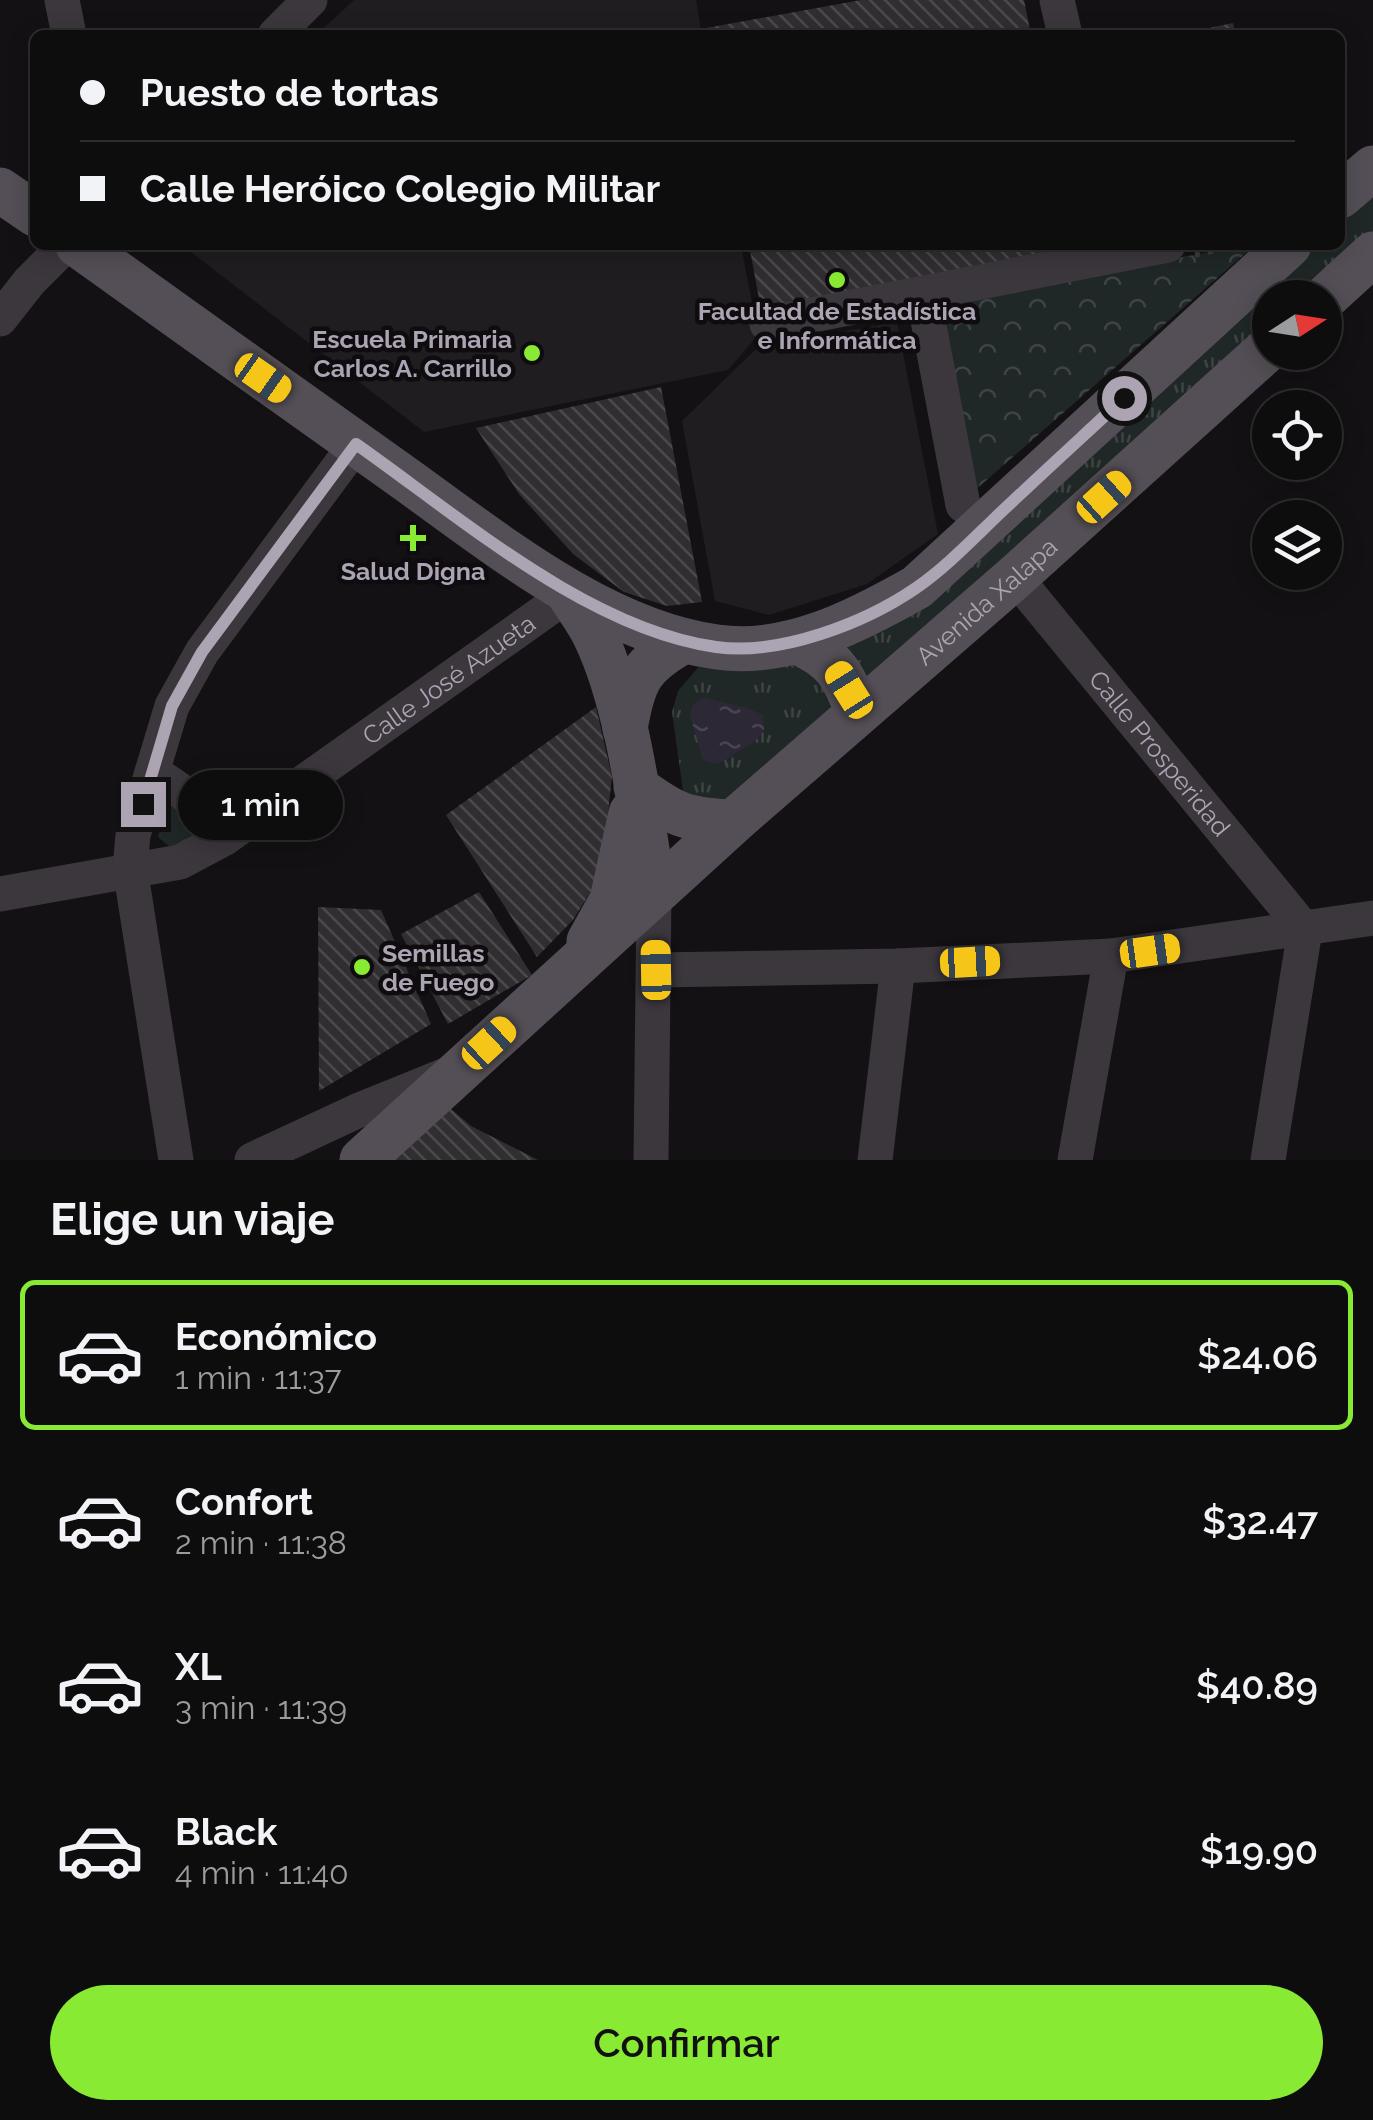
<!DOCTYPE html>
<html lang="es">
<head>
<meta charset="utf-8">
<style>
	:root { --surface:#0e0d0e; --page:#171617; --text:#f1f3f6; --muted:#9b9c9e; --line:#2e2d2e; --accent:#89ea33 }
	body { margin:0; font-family:Raleway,sans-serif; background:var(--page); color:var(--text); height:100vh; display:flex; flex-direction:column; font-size:38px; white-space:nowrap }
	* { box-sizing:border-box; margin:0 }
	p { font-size:32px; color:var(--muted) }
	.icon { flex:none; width:55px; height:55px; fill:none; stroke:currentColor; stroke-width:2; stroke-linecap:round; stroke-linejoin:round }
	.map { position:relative; height:1160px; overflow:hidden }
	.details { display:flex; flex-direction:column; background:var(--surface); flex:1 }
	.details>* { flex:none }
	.banner { position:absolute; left:30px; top:30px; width:1315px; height:220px; border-radius:15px; box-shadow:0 5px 25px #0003,0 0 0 2px var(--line); display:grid; align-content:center; height:220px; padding:0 50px; background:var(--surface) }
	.needle { width:65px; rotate:78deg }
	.controls { position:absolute; left:1252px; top:280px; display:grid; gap:20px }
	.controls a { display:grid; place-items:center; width:90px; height:90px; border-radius:50%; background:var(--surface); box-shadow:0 5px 25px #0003,0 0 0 2px var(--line); font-size:50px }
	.end { position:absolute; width:45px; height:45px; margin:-22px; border:12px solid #aca3b3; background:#111; box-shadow:0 0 0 5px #111 }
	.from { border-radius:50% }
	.bubble { position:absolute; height:70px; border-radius:35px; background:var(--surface); box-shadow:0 5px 25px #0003,0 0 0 2px var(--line); font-size:32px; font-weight:600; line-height:70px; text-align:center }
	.car { position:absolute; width:30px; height:60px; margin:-30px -15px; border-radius:12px; box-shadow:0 0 8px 2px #0007; background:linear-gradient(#f5c518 24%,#345 0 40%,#f5c518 0 76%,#345 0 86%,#f5c518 0) }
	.banner b { display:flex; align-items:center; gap:35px; height:95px; font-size:38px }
	.banner b+b { border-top:2px solid var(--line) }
	.banner i { width:25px; height:25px; background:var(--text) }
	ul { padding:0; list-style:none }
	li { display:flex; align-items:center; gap:30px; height:150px; margin:0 20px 15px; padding:0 30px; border:5px solid transparent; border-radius:15px }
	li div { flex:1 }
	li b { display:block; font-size:38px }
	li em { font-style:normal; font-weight:600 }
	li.on { border-color:var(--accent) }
	li>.icon { width:90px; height:90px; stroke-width:1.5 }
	h2 { padding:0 50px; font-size:45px; line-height:120px }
	.action { display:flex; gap:20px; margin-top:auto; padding:20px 50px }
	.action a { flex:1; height:115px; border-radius:60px; background:var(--accent); color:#111; font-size:40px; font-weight:600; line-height:115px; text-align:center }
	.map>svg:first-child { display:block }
</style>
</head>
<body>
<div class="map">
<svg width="1373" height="1160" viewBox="0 0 1373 1160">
	<defs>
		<pattern id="grass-tufts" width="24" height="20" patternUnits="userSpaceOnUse" patternTransform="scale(2.5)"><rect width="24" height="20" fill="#202727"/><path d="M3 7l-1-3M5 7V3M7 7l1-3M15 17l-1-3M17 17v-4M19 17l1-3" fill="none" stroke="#3e4344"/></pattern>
		<pattern id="forest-crowns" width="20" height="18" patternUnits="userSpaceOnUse" patternTransform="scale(2.5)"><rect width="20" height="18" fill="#202727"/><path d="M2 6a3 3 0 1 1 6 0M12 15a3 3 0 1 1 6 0" fill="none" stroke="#3e4344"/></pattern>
		<pattern id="water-ripples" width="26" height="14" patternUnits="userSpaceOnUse" patternTransform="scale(2.5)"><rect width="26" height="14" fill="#2c2836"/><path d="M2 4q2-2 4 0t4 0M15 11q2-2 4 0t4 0" fill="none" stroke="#484451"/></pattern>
		<pattern id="building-back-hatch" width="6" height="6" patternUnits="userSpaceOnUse" patternTransform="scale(2.5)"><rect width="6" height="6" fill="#312e32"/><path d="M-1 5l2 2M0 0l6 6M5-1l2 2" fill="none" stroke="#4c494d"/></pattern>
	</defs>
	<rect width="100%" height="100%" fill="#131113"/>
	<path fill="#1f1d20" d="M354,0H696L702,35H316Z
		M182,245H741L758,335L728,370L424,432Z
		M897,322L938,534L867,584L769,615L715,601L682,421L759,346Z"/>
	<path fill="url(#grass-tufts)" d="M1373,192V235L1304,297L1270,298V329L864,697L826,641L951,576L1314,245H1340V221Z
		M707,657L804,658L828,677L834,711L730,809L683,791L672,712L678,691Z"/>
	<path fill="url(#forest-crowns)" d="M1246,245H1255L973,492L937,304Z
		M169,802L214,832L176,852L158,837Z"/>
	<path fill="url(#water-ripples)" d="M705,698L747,708L763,715L764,731L754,742L718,764L703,760L690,715L693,704Z"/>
	<path fill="url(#building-back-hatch)" d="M861,0H1024L1031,35H707L706,28Z
		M1233,23L1236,35H1185V33Z
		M749,245H1074L1076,250L761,309Z
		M661,387L702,602L667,606L624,592L573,554L519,494L476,428Z
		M596,707L612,777L601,875L573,920L537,957L446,815Z
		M479,892L532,975L448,1024L401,934Z
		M318,907L381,910L431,1024L319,1091Z
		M445,1104L471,1126L538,1160H384Z"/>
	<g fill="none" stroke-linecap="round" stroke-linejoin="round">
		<path stroke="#3e3b41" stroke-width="5" stroke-dasharray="5 8" stroke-linecap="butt" d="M1195,255L1233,247"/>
		<g stroke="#3b373d" stroke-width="35">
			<path d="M62,0L69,35"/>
			<path d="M1057,0L1065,35"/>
			<path d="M275,35L310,0"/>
			<path d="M923,294L963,505"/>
			<path d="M0,319L29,282L66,245"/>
			<path d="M767,324L1168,245"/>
			<path id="s1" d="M1015,577L1305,930L1268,1160"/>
			<path d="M152,772C183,790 204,808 225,838"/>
			<path id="s2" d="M0,894L180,862L225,838L569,594"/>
			<path d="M655,970L898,966L1111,956L1373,918"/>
			<path d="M176,1160L130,868L133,835L172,706L202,652L356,444"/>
			<path d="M252,1160L357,1111L446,1075"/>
			<path d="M651,1160L654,894"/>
			<path d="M875,1160L898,966"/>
			<path d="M1075,1160L1111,956"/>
		</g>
		<g stroke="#544f56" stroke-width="45">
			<path d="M0,190L35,214"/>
			<path d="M1340,196L1373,168"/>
			<path d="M78,245C183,320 288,396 393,470C488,537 599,631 717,647C788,657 857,621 917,587L1289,245"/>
			<path d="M1325,298L1373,254"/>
			<path d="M569,594C577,607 587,620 594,634C629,705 641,816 654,894"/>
			<path d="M798,642C835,659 843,674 857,711"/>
			<path d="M625,729C633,681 640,665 684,641"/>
			<path d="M636,787C674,815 686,820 733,822"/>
			<path d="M589,941L612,900L631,813"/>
			<path id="s3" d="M362,1160L733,822L1015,577L1270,347"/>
		</g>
	</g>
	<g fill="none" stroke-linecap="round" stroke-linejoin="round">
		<path stroke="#aca3b3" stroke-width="12" d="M143,804L172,706L202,652L356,444C460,517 588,629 716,647C780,656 865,623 916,588C945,568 971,541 996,517C1038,477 1081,438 1124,398"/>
	</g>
	<g fill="#89ea33" stroke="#0e0c0e" stroke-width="4">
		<circle cx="837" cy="280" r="10"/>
		<circle cx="532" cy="353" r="10"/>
		<path d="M408 523h10v10h10v10h-10v10h-10v-10h-10v-10h10z"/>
		<circle cx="362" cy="967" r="10"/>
	</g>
	<g text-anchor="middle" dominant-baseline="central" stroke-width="9" stroke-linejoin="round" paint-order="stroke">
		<g font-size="25" font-weight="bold" fill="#aca3b3" stroke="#0e0c0e">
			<text x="837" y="311">Facultad de Estadística<tspan x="837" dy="29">e Informática</tspan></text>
			<text x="512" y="339" text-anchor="end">Escuela Primaria<tspan x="512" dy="29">Carlos A. Carrillo</tspan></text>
			<text x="413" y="571">Salud Digna</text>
			<text x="382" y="953" text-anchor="start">Semillas<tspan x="382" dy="29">de Fuego</tspan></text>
		</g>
		<g font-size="25" fill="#aca3b3" stroke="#0e0c0e">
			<text stroke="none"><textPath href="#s3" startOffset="838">Avenida Xalapa</textPath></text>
			<text stroke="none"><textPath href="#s2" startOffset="508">Calle José Azueta</textPath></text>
			<text stroke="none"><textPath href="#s1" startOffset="228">Calle Prosperidad</textPath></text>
		</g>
	</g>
</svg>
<div class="controls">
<a><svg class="needle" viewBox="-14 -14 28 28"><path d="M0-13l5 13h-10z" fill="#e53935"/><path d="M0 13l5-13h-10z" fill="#9b9c9e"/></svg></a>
<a><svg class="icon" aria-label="locate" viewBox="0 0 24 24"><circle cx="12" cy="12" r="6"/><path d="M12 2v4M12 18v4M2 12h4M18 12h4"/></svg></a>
<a><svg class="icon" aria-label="layers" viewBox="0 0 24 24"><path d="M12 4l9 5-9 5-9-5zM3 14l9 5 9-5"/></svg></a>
</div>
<i class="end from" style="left:1124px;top:398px"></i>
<i class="end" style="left:143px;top:804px"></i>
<div class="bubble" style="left:178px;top:770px;width:165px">1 min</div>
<i class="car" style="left:263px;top:378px;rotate:125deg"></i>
<i class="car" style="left:1104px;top:497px;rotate:48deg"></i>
<i class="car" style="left:849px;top:690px;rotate:328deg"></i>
<i class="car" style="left:1150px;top:951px;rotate:82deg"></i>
<i class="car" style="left:970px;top:962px;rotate:87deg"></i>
<i class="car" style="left:656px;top:970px;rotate:359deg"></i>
<i class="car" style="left:489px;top:1043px;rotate:47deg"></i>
<div class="banner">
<b><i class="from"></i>Puesto de tortas</b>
<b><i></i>Calle Heróico Colegio Militar</b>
</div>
</div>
<section class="details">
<h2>Elige un viaje</h2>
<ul>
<li class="on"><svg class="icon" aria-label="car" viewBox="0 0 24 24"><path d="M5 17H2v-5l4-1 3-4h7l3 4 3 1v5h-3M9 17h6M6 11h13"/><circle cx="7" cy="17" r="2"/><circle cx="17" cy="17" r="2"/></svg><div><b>Económico</b><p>1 min · 11:37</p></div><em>$24.06</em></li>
<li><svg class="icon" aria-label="car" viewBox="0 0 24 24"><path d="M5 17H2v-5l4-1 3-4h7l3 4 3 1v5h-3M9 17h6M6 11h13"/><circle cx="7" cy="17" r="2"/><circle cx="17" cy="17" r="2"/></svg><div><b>Confort</b><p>2 min · 11:38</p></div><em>$32.47</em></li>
<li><svg class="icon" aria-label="car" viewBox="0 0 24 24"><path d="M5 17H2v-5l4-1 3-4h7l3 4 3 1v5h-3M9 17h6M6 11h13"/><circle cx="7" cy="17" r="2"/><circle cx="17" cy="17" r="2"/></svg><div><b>XL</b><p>3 min · 11:39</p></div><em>$40.89</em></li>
<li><svg class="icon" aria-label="car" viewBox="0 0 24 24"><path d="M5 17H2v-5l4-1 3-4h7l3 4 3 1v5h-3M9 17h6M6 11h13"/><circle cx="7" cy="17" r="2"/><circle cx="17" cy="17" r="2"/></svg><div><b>Black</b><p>4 min · 11:40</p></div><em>$19.90</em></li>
</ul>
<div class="action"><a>Confirmar</a></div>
</section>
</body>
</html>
